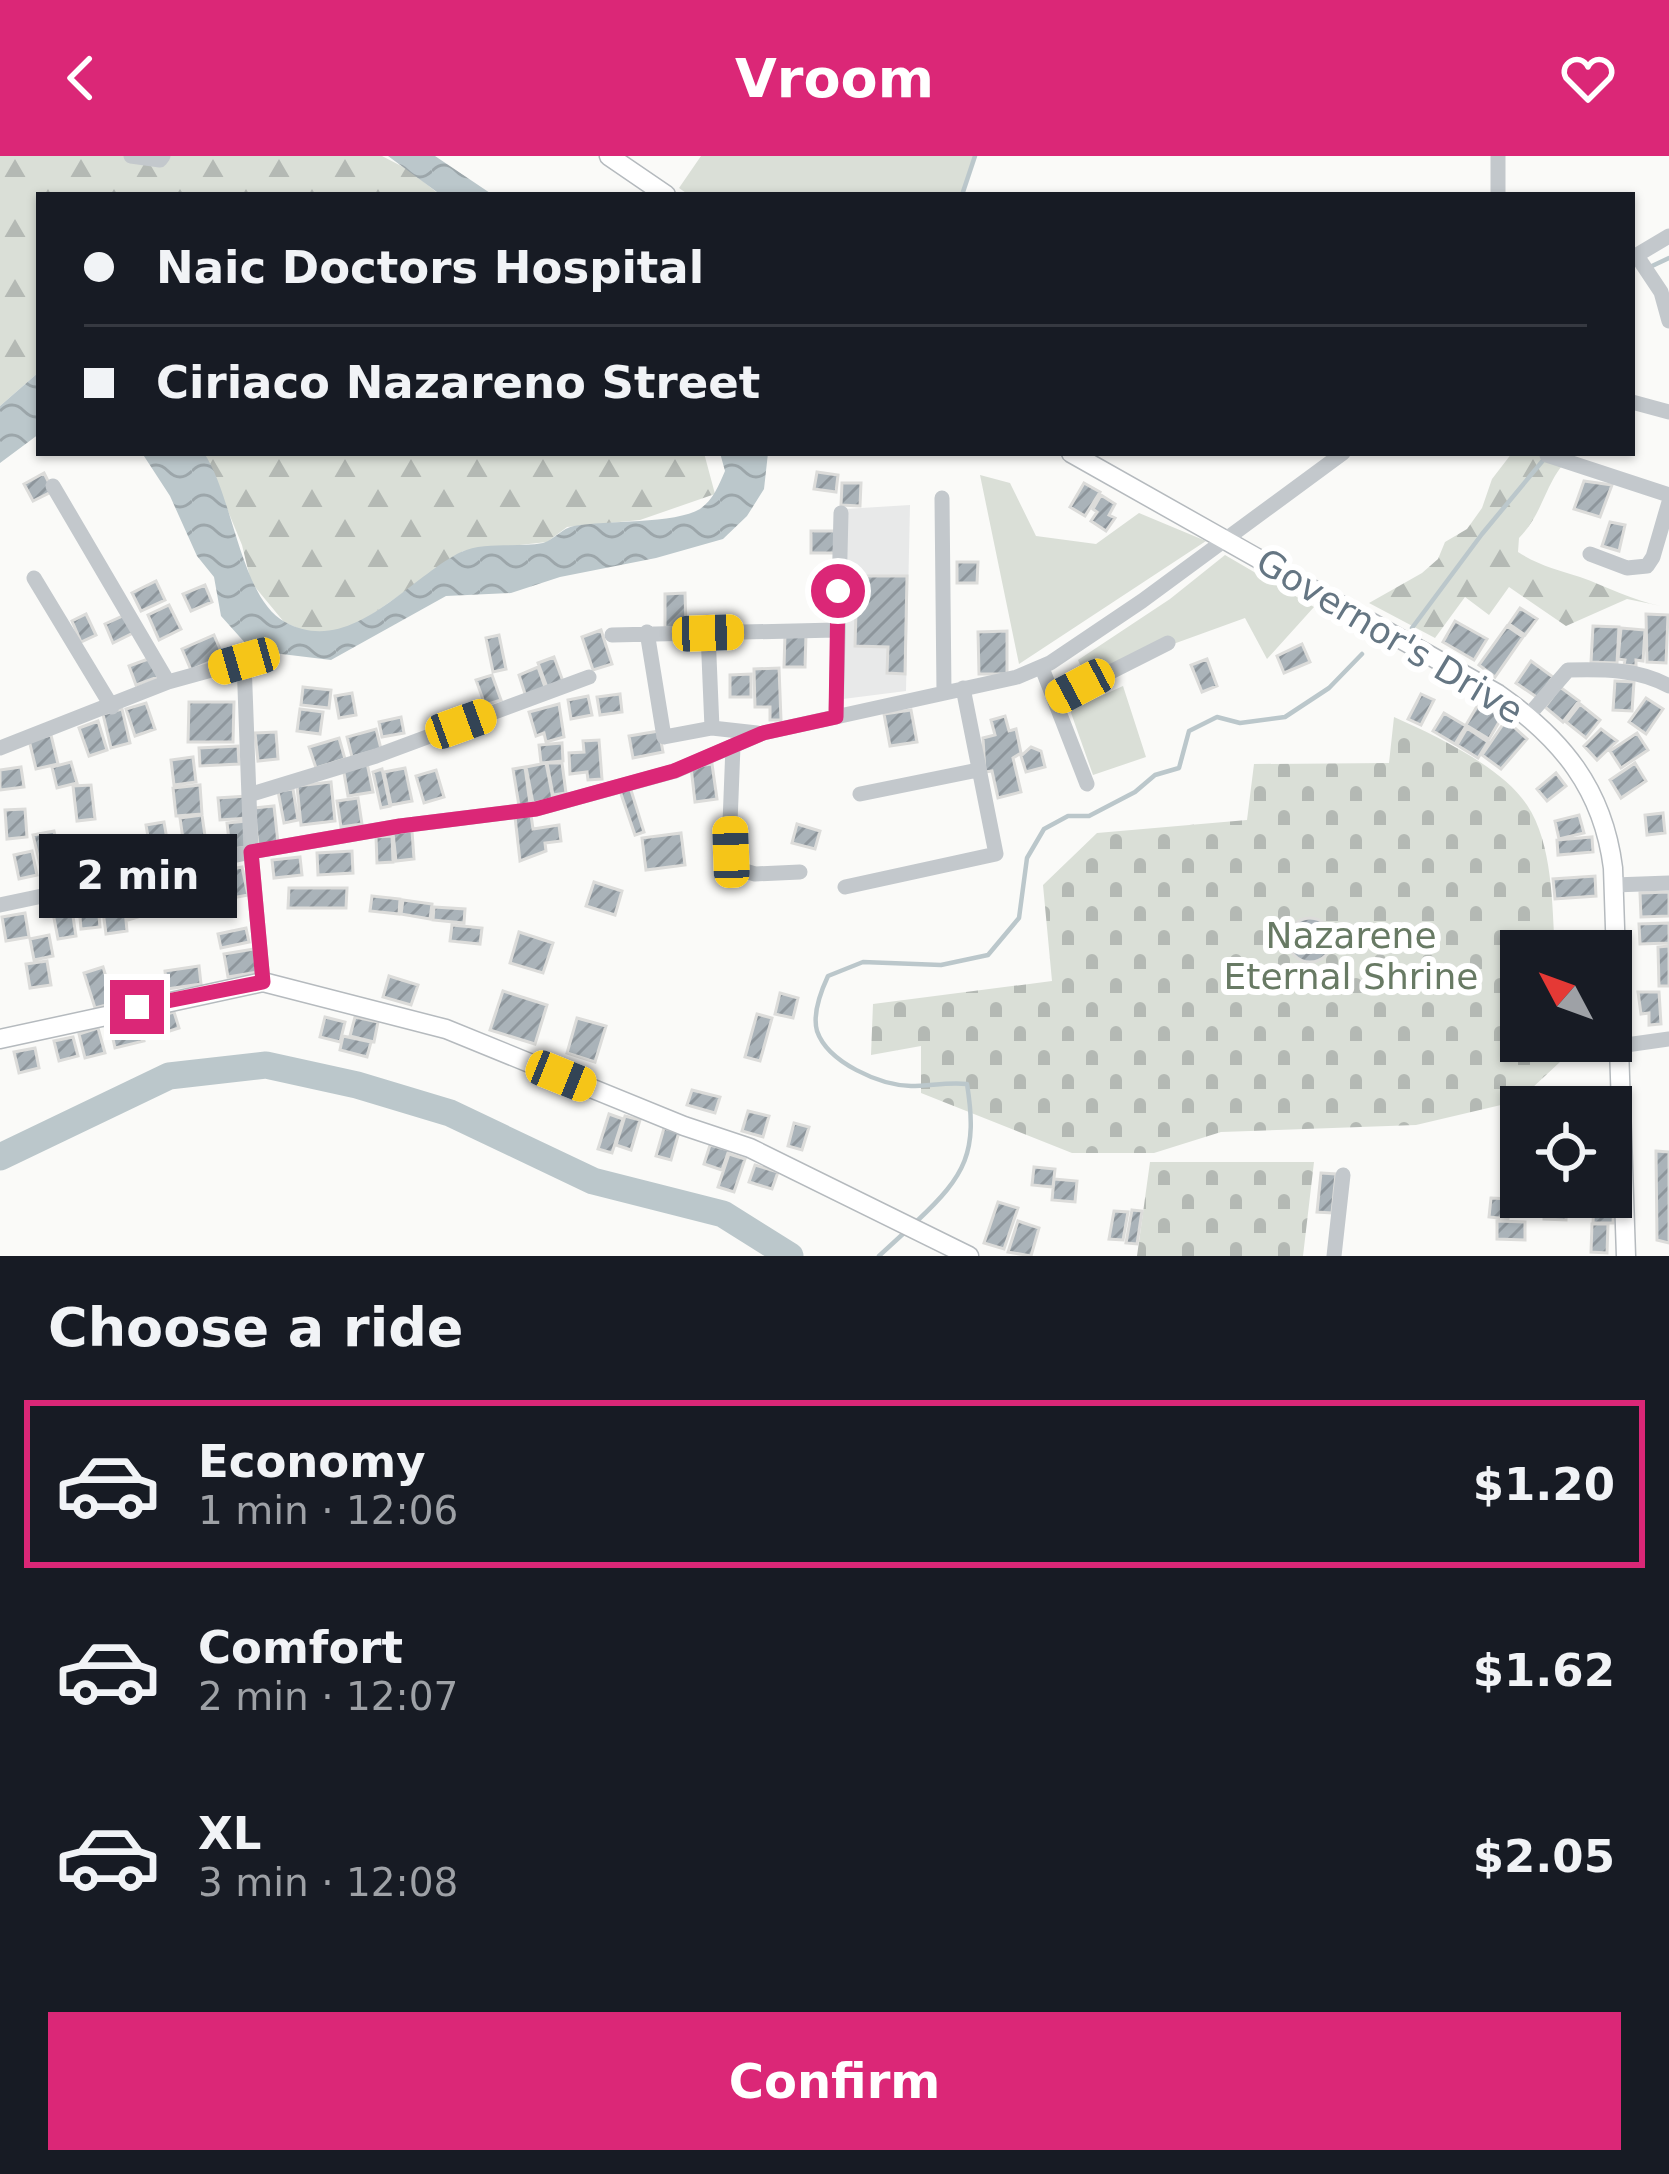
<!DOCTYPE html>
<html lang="en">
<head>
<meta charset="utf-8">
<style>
	:root { --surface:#171b24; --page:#242831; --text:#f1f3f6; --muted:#9ea1a6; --line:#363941; --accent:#db2777 }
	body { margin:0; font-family:"DejaVu Sans",sans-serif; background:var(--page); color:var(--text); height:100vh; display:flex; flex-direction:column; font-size:45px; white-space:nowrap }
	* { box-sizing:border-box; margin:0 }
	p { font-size:39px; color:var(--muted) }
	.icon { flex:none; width:66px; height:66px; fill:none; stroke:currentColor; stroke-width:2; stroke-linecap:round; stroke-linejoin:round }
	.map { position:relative; height:1100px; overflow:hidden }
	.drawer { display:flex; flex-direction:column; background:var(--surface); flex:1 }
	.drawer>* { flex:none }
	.top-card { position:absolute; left:36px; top:36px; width:1599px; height:264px; border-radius:0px; box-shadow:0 3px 9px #0004; display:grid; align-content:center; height:264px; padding:0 48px; background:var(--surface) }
	.needle { width:78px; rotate:311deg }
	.fabs { position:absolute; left:1500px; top:774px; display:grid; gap:24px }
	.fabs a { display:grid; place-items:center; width:132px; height:132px; border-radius:0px; background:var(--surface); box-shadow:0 3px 9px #0004; font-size:60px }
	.end { position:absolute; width:54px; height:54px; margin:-27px; border:15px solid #db2777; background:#fff; box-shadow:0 0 0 6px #fff }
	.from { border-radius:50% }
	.bubble { position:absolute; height:84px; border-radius:0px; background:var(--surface); box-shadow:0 3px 9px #0004; font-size:39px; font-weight:800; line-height:84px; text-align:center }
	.car { position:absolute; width:36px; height:72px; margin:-36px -18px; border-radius:15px; box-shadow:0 0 9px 3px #0007; background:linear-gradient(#f5c518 24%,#345 0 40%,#f5c518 0 76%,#345 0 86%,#f5c518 0) }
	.top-card b { display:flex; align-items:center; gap:42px; height:114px; font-size:45px }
	.top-card b+b { border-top:3px solid var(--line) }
	.top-card i { width:30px; height:30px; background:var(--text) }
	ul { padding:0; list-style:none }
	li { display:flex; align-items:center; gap:36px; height:168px; margin:0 24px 18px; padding:0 24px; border:6px solid transparent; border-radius:0px }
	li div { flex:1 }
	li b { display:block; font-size:45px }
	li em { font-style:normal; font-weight:800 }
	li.selected { border-color:var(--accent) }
	li>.icon { width:108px; height:108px; stroke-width:1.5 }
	h2 { padding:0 48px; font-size:54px; line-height:144px }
	.primary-button { display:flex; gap:24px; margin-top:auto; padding:24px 48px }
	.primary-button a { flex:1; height:138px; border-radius:0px; background:var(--accent); color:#fff; font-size:48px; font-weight:800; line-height:138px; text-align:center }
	header { display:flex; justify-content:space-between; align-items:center; height:156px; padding:0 48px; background:var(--accent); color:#fff; font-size:54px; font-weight:800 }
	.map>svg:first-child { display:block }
</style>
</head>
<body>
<header><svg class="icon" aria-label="back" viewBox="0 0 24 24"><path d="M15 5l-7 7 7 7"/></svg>Vroom<svg class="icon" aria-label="heart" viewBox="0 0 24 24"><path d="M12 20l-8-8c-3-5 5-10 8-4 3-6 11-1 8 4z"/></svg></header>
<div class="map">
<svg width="1669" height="1100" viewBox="0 0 1669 1100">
	<defs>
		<pattern id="forest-firs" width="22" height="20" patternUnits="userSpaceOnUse" patternTransform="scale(3)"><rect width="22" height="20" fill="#dadfd7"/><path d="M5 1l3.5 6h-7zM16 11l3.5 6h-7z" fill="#b4b9b4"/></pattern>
		<pattern id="cemetery-stones" width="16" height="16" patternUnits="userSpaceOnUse" patternTransform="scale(3)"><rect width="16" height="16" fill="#dadfd7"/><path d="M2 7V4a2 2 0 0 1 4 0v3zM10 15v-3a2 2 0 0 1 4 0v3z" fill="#b4b9b4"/></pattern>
		<pattern id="water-waves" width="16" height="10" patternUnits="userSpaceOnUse" patternTransform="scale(3)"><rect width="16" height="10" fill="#bbc7cb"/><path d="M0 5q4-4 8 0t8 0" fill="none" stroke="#9ca6aa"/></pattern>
		<pattern id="building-hatch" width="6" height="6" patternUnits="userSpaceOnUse" patternTransform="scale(3)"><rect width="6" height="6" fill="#aab3b9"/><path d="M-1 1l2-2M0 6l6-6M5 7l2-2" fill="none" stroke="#8e969c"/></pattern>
	</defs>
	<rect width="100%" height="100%" fill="#fafaf8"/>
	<path fill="#e8e9e9" d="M910,349L906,535L843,543L845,353Z"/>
	<path fill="#dadfd7" d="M701,0H975L962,39H689L679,32Z
		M980,319L1010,327L1036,380L1096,388L1139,357L1206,385L1019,508Z
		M1225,399L1314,451L1267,503L1245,462L1085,520L1078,504L1170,443Z
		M1123,530L1146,601L1093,619L1070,554Z"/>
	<path fill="url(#forest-firs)" d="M0,0H382L409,14L440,39H39V216L0,250Z
		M204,297H704L715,338L640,364L567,371L547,386L463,395L331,487L284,466L251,426L242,389Z
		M1512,297H1575C1545,320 1546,355 1519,382L1518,396C1538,409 1558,414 1580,421C1608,431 1631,444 1661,450L1627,443L1566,470L1509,431L1489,459L1465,441L1435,482L1369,447L1422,417L1438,403L1445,386L1467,373L1482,352L1492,323Z"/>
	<path fill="url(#cemetery-stones)" d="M1394,561C1435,579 1502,611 1527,649C1553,688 1552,749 1555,795H1521V885H1559L1560,906L1518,945L1416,969L1221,976L1154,997H1072L921,937V890L871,899L873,848L1052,825L1043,729L1097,677L1247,664L1254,608L1389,607Z
		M1150,1006H1314L1303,1100H1137Z"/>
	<path fill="url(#water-waves)" d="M388,0H435L493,39H441Z
		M39,216V278L0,307V250Z
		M142,297H204C234,342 240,441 285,466C351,502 408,422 461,396C484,385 518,392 543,387C554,384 562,372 574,370C605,364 676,368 700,353C713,344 719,329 725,315L720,297H768L764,333L747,360L723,383L656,402L560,421L511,437L446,440L331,504L265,496L247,489L221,460L214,421L197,400L170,340Z"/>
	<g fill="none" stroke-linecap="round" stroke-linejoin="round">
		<path stroke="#bbc7cb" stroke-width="4.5" d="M962,39L975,0
			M1652,110L1669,102
			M1412,472L1482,378L1545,302
			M917,1065C966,1019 978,996 967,928C947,926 930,930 911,930C880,929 828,907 817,875C812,857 821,835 828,820L863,806L941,809L988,799L1019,762L1027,702L1044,673L1068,660H1089L1135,636L1155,619L1179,612L1189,575L1217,561L1240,567L1285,561L1329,532L1362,498
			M879,1100L904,1077"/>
		<path stroke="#bbc7cb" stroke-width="27" d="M0,1001L169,920L266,909L357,929L450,957L593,1025L723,1058L790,1100"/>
	</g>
	<path fill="url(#building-hatch)" stroke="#dcdcda" stroke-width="3" d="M817,316L838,319L836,336L814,333Z
		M44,317L53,335L33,345L24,328Z
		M1584,325L1612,329L1600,361L1574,353Z
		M842,327H861L860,350L841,349Z
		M1084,327L1100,336L1085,360L1070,351Z
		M1101,339L1115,348L1109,359L1115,362L1106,375L1091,365L1097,356L1093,353Z
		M1610,366L1625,369L1619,395L1602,390Z
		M811,375H836V397H811Z
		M957,406H978L977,427H957Z
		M857,420H907L905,518L887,517L888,491L855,490Z
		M156,425L165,444L141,455L132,437Z
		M205,429L212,446L191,455L183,438Z
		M685,437L686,471L665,472V438Z
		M169,449L181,473L159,484L148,459Z
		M1520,452L1537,463L1525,479L1509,468Z
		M86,458L96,479L81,486L72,465Z
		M1646,458L1668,459L1666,507L1647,506Z
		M125,459L133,477L113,487L105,468Z
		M1455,465L1487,483L1474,504L1443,486Z
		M1507,470L1523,481L1495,521L1479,509Z
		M1593,470L1619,471L1617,507L1591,506Z
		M1621,472L1645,474L1643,505L1636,504V510L1624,509L1625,504L1618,503Z
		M601,474L612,508L593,514L582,481Z
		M1007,475V518H979L978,476Z
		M785,478L806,479L805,511H784Z
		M214,479L223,500L191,514L182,493Z
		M499,479L506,513L493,516L486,482Z
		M1302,488L1310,506L1284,517L1277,500Z
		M554,501L564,528L548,534L538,507Z
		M151,502L158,521L136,529L129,510Z
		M1207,503L1217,530L1202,536L1191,509Z
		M1531,505L1553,521L1538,542L1516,527Z
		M538,511L546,534L526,541L519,519Z
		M779,512L781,564H770V551H755L754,513Z
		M751,518V541H730V519Z
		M492,519L501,544L485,549L476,524Z
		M1615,525L1634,526L1632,555L1613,554Z
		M303,531L331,534L329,552L301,549Z
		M1560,531L1579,545L1563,566L1545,551Z
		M352,537L356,559L339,562L335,540Z
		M620,538L622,556L600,559L597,541Z
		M1421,538L1434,544L1421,569L1408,563Z
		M588,540L592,559L571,563L568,544Z
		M1646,542L1663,553L1646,578L1629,566Z
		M189,546H234L233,586H188Z
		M146,547L155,573L135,580L126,553Z
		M1479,547L1502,561L1489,583L1466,569Z
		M559,548L564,581L546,586L544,577L536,580L529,556Z
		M1580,548L1600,564L1586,582L1566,566Z
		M122,553L130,587L111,592L103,558Z
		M300,553L323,556L320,578L297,575Z
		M911,554L917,586L890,590L884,558Z
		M1444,557L1466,570L1455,588L1433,575Z
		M1005,560L1009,575L1016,573L1021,597L1013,602L1021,636L998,642L992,615L985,616L983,582L995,579L991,564Z
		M401,561L404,577L382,581L379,566Z
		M1506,564L1527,583L1501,613L1482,599Z
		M98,565L107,594L89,600L79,572Z
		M1467,572L1488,586L1478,602L1457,589Z
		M376,573L381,593L352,601L347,581Z
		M1601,573L1617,585L1597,604L1584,590Z
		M659,575L663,596L633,602L629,580Z
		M276,576L278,603L258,605L255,577Z
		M1637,577L1648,594L1621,612L1610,595Z
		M51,579L58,608L36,613L29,584Z
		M339,582L345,603L316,612L309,591Z
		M599,584L602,623L588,624L587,616L570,618L569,597L584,596L583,585Z
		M562,587L563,605L541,607L539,589Z
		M238,590L239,608L200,610L199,592Z
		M1031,591L1041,595L1045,611L1026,616L1021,600Z
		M193,601L196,626L174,629L171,604Z
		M71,606L77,627L57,632L52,611Z
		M367,607L373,636L348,640L343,611Z
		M546,607L553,643L533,647L526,611Z
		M547,607H562L566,637L553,639Z
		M1635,607L1646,625L1621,642L1610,624Z
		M712,608L717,643L695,646L691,611Z
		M21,611L24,631L0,634V614Z
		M525,611L530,648L519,650L513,613Z
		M405,612L412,645L391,649L384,616Z
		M382,613L390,650L381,652L373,616Z
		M436,614L444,641L424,647L416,620Z
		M1556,617L1566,630L1547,645L1537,633Z
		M331,626L335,665L301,669L297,630Z
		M91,629L95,663L77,665L73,630Z
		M200,629L202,658L176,660L173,632Z
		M630,631L644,676L635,679L620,635Z
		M293,633L298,664L284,667L278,635Z
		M247,640L249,662L220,664L218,642Z
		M358,642L362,668L341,671L337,645Z
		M274,650L278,687L258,689L254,652Z
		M25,653L27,681L7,683L5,654Z
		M1663,657L1665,677L1647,679L1645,659Z
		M202,659L206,687L184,690L180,662Z
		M531,659L533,673L559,669L561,685L545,687L546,695L520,705L515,661Z
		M1579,659L1584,677L1559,683L1555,665Z
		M247,665L249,691L230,693L227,667Z
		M164,666L169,695L151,698L146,669Z
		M797,668L820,675L815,693L792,687Z
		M54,675L65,721L44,725L33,679Z
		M412,675L414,703L396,705L393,677Z
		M681,677L685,709L646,714L642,682Z
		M392,680L393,706L377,707L376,681Z
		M1592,681L1593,696L1558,699L1557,684Z
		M122,686L127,709L109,713L104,690Z
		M32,695L37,719L19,723L14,699Z
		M352,695L353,717L318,719L317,697Z
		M300,701L302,719L274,722L272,704Z
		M242,711L248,739L232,742L226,714Z
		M221,712L227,741L215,744L209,715Z
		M1595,720L1596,740L1555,743L1553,723Z
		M594,726L622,735L615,759L586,750Z
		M135,729L136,738L146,737L148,758L128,764L125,730Z
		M289,732H347L346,752H288Z
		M1669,736V760L1641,761L1640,737Z
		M372,740L400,743L399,758L370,755Z
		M403,744L432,748L430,763L401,758Z
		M98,749L100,771L81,773L79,750Z
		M434,751L465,753L464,767L433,764Z
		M125,753L127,775L106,778L103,755Z
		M72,754L76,780L58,783L53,757Z
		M25,757L29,781L6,785L2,761Z
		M1288 784a22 22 0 1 1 44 0a22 22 0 1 1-44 0Z
		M1669,767V787L1640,788L1639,768Z
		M452,769L482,772L480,788L450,785Z
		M246,772L249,786L221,792L218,778Z
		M519,776L553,787L543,817L510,807Z
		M49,779L53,800L34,804L30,783Z
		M1669,790V830H1659L1658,791Z
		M254,793L258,816L228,821L224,798Z
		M47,805L51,829L30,832L26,808Z
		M199,810L201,828L167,833L165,815Z
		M103,811L114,847L95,852L84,817Z
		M389,820L418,829L411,849L383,841Z
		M503,835L547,849L535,888L490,874Z
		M1638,836H1659L1661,868L1649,869V857L1641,858Z
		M780,837L798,842L793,862L775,858Z
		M174,856L179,872L157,879L152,862Z
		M757,858L772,862L760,905L745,901Z
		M325,861L345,866L340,886L320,881Z
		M355,861L378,866L374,886L350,880Z
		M139,862L144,885L115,892L110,869Z
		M577,862L606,870L595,906L567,897Z
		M98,872L105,897L85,902L79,878Z
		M343,880L371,886L367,901L340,894Z
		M73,881L78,900L59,905L54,885Z
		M35,892L39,912L19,917L14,896Z
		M692,934L720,941L715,957L687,949Z
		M748,955L769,960L763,981L742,975Z
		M609,958L623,963L612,997L598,993Z
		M625,960L640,964L631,994L616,989Z
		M794,967L809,971L802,994L788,990Z
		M664,972L679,976L671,1004L656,1000Z
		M1519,981L1521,1011L1510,1013L1505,984Z
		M710,989L729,994L722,1014L704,1008Z
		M1656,995L1669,996V1087L1657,1084Z
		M729,998L745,1003L734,1036L718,1031Z
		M755,1009L778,1016L772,1033L749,1026Z
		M1034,1011L1055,1013L1053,1031L1032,1029Z
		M1321,1017L1336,1018L1332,1057L1317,1056Z
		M1054,1023L1077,1025L1075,1046L1052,1044Z
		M1491,1042L1510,1043L1508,1063L1489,1061Z
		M1545,1042L1567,1043L1566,1064L1544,1063Z
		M1594,1044L1614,1045L1613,1067H1593Z
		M998,1046L1018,1052L1004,1093L984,1087Z
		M1132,1054L1142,1055L1137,1088L1126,1087Z
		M1114,1055L1128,1056L1123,1084L1109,1083Z
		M1018,1065L1039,1072L1031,1100L1008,1096Z
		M1497,1065L1525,1066V1084L1497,1083Z
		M1592,1068H1608L1607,1097L1591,1096Z"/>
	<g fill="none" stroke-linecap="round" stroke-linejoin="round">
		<defs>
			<path id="major" d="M609,0L666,39
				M1071,297L1498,538C1562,583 1603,633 1613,712L1626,1100
				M0,883L263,826L446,873L684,970L750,992L969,1100"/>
		</defs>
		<use href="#major" stroke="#b5babe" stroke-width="21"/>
		<path stroke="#c3c8cc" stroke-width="15" d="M131,0L160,4L163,0
			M1498,0V39
			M1637,100L1661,136L1669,165
			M1632,102L1669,80
			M1632,246L1669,256
			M1547,299L1669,339
			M53,330L168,526
			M942,342L944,536
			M1590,398L1627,412L1647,410L1653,401L1669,346
			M34,422L112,551
			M647,476L664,581L712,572L757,577
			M708,477L712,572
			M612,479L836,474
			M1042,512L1087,628
			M1055,544L1168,487
			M1528,560L1568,514C1604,513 1638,513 1669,530
			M836,561L841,357
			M733,590L730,667L735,712L755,718L800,716
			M0,592L168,526L244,505L251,696L263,826
			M860,638L978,614
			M249,639L376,600L589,521
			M1614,729L1669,727
			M845,731L996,698L963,532
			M0,749L251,696L400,670L536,653L675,615L763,577L1017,521L1050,507L1142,445L1343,297
			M1619,890L1669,883
			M1334,1100L1343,1019"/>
		<use href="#major" stroke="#fff" stroke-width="18"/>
	</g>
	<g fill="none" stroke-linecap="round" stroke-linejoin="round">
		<path stroke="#db2777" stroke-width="15" d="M137,851L263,826L251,696L400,670L536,653L674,615L763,577L836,561L838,435"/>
	</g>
	<g text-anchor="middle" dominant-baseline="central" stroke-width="12" stroke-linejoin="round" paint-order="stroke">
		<g font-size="36" fill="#657683" stroke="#fff">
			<text transform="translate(1390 480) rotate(31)">Governor's Drive</text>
		</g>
		<g font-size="36" fill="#687a64" stroke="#fff">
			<text x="1351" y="779">Nazarene<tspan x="1351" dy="41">Eternal Shrine</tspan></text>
		</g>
	</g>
</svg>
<div class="fabs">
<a><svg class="needle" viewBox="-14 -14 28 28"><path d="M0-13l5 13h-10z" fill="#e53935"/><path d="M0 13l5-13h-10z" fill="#9ea1a6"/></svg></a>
<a><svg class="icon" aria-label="locate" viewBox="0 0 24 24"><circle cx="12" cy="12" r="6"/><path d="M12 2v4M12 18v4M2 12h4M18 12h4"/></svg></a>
</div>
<i class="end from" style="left:838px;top:435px"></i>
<i class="end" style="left:137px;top:851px"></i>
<div class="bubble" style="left:39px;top:678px;width:198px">2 min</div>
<i class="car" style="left:708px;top:477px;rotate:88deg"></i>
<i class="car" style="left:244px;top:505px;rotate:254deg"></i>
<i class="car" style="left:1080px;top:530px;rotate:242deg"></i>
<i class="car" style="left:461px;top:568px;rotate:70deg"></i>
<i class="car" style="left:731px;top:696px;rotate:358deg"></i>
<i class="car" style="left:561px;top:920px;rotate:112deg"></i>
<div class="top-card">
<b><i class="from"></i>Naic Doctors Hospital</b>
<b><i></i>Ciriaco Nazareno Street</b>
</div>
</div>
<section class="drawer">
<h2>Choose a ride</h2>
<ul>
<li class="selected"><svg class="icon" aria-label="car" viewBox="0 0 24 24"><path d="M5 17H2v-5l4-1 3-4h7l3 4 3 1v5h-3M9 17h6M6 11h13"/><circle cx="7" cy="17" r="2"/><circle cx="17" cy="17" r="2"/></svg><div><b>Economy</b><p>1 min · 12:06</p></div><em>$1.20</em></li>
<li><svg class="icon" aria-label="car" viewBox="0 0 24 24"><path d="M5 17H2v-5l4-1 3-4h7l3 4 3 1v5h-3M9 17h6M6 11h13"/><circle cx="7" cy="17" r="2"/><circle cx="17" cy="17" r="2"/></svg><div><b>Comfort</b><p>2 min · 12:07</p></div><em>$1.62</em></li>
<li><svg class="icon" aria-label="car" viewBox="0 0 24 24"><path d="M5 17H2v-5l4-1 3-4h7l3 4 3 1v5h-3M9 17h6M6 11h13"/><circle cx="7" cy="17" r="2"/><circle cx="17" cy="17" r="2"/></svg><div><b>XL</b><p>3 min · 12:08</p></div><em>$2.05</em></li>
</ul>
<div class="primary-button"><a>Confirm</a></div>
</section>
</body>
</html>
